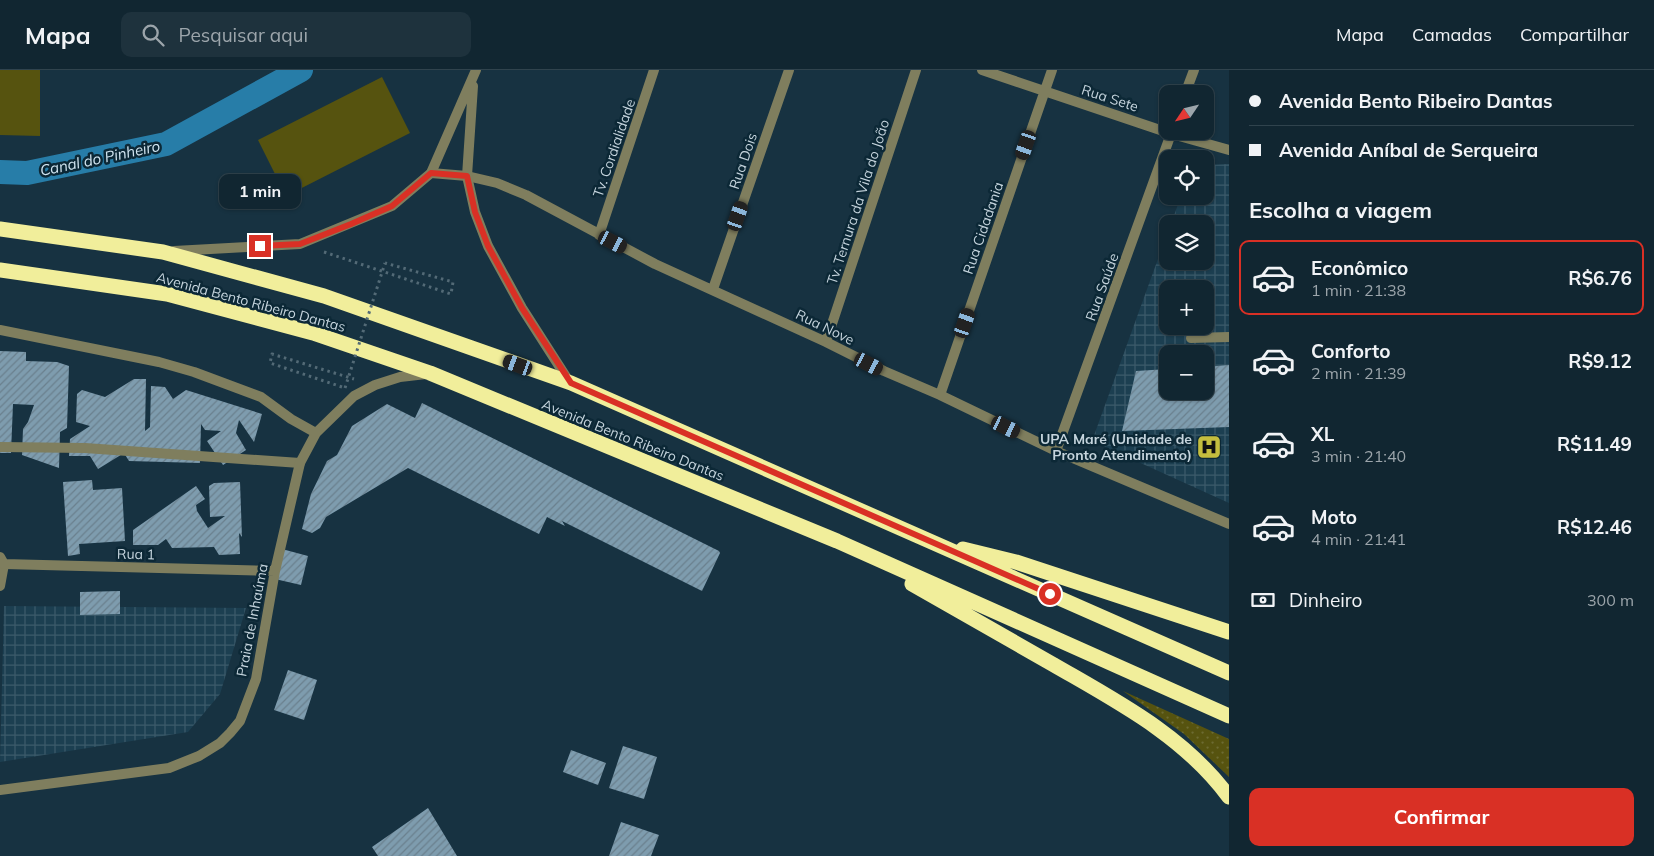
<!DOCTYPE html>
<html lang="pt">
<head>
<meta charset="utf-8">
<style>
	:root { --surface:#112631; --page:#1e323d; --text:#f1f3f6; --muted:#9ca5ab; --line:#30434d; --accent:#d93025 }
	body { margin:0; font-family:Mulish,sans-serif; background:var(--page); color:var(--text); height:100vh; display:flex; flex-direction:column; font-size:19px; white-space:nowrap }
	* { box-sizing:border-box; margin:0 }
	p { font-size:16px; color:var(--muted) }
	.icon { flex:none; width:28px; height:28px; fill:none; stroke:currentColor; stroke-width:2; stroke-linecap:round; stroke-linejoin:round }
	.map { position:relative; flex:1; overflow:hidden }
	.side { display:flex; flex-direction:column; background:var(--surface); width:425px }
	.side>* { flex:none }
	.hud { display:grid; align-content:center; height:110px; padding:0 20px; background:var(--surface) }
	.needle { width:32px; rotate:235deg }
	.controls { position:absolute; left:1159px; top:15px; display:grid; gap:10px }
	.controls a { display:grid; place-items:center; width:55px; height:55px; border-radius:10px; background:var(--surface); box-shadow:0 1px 4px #0004,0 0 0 1px var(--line); font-size:25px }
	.end { position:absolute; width:22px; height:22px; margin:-11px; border:6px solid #d93025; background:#fff; box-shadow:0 0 0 2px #fff }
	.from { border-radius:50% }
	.bubble { position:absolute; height:35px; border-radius:10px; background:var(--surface); box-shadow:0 1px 4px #0004,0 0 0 1px var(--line); font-size:16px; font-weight:700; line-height:35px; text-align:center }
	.car { position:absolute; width:15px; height:30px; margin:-15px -8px; border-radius:6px; box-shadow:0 0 4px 1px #0007; background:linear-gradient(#222 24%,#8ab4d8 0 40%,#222 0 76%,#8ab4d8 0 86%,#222 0) }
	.hud b { display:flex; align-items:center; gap:18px; height:48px; font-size:19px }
	.hud b+b { border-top:1px solid var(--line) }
	.hud i { width:12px; height:12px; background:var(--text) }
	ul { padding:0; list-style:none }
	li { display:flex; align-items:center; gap:15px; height:75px; margin:0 10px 8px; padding:0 10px; border:2px solid transparent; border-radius:10px }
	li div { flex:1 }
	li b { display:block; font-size:19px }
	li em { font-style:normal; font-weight:700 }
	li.selected { border-color:var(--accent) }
	li>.icon { width:45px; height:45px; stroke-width:1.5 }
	h2 { padding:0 20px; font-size:22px; line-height:60px }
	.pay { display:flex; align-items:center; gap:12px; height:55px; padding:0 20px; font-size:19px }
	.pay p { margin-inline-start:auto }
	.button { display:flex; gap:10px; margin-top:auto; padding:10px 20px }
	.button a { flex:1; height:58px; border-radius:10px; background:var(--accent); color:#fff; font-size:20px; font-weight:700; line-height:58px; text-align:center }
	header { display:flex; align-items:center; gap:30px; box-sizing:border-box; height:70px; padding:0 25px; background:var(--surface); border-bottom:1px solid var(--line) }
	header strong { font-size:24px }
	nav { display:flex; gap:28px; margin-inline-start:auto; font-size:18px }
	.search { width:350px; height:45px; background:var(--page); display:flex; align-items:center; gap:12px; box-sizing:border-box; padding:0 18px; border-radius:10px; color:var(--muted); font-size:19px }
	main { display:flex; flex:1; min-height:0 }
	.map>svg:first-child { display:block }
</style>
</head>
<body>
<header>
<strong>Mapa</strong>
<div class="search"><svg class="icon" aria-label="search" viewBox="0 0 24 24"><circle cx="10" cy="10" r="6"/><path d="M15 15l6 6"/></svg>Pesquisar aqui</div>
<nav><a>Mapa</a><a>Camadas</a><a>Compartilhar</a></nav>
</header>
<main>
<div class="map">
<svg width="1229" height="786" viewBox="0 0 1229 786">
	<defs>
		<pattern id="industrial-grid" width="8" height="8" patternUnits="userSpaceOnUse" patternTransform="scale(1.25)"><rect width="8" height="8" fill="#1c3f51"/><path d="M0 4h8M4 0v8" fill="none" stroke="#3c5a6a"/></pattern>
		<pattern id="grass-dots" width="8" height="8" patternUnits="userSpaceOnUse" patternTransform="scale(1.25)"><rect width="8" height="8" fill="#56530f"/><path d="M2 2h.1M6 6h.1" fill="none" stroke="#6d6b32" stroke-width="1.8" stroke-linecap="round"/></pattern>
		<pattern id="building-hatch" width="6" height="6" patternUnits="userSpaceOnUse" patternTransform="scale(1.25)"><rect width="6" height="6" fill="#7e9cae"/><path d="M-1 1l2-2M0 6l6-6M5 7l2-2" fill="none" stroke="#6a808e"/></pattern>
	</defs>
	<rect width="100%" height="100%" fill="#173241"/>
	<path fill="url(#industrial-grid)" fill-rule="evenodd" d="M1229,94V433L1092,371L1167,164L1168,191H1205V154H1171L1181,126H1205V95ZM1168,219H1205V256H1168ZM1168,284H1205V321H1168Z
		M4,536L246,538L220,624L188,662L0,692Z"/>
	<path fill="url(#grass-dots)" d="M1123,621L1229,669V707L1184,664Z"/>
	<path fill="#56530f" d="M0,0H40V66L0,65Z
		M382,7L410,63L286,126L258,70Z"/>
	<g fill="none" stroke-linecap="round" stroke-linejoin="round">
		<path stroke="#277da8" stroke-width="24" d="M0,102L27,103L166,74L301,0"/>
	</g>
	<path fill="url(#building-hatch)" d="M0,281L26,282V291L57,292L69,296L67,358L60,362L59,398L22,385L23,359L28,352L34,335L13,334L11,383H0Z
		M1229,295V357L1122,361L1136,301L1168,299V321H1205V297Z
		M134,309H146L145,361L150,357L151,316L165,317L173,329L186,320L262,344L254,372L239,350L236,363L246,380L223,395L207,371L221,361L205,360L201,354L200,393L129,391L124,383L98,399L90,386H69L70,369L90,356L76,352L77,324L82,320L105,327Z
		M422,333L719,481L720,483L702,521L562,451L565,456L547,447L539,464L408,398L326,447L320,458L312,463L302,459L311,424L327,391L337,385L352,356L387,334L415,348Z
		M92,410L93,420L122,418L125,471L79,474L80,484L68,486L63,412Z
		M240,412L242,467L239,463L240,484L219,485L214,477L172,478L166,469L158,475H133V460L196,416L205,429L196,435L197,441L208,458L225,446L210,447L209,416L214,413Z
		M282,479L308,486L301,515L275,509Z
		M120,521V544L80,545V522Z
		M288,600L317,610L304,650L274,640Z
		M623,676L657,687L644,729L609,718Z
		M571,680L606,693L598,715L563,702Z
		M428,738L457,786H378L372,777Z
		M621,752L659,765L651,786H609Z"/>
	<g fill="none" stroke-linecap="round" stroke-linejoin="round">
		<path stroke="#536a76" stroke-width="3" stroke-dasharray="2.5 4" stroke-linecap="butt" d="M324,182L451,224L453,212L385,193
			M342,317L270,293L272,284L354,309"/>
		<path stroke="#7f7e5e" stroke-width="10" d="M1191,268L1229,267
			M0,377L85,378L300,393
			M0,516L4,494"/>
		<path stroke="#7f7e5e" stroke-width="10" d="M982,0L1172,64L1229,80
			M1185,24L1194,0
			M431,103L467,106L497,113L526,125L655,194L826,272L884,301L940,325L1056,381L1229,454
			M599,165L654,0
			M713,219L789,0
			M0,260L159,292L194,302L261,327L291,349L316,363
			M826,272L916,0
			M940,325L1052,0
			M1056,381L1172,61
			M0,487L4,494L275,501
			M0,720L169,698L199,686L220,673L230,663L240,651L256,609L275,501L300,393L316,363L354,326L375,315L400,307L426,304"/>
		<path stroke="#7f7e5e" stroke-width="10" d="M473,16L467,106L475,142L488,176L522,238L570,313
			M174,181L300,174L392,136L431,103L476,0"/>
		<path stroke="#f1ee9b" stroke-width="15" d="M0,159L163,182L324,226L571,313L1229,603
			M0,200L167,224L313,263L430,303L837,471L1229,646
			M963,479L1016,492L1229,562
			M912,514C960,541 1007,568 1054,595C1118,632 1184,666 1229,727"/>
		<path stroke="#536a76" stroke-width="3" stroke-dasharray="2.5 4" stroke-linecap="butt" d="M345,318L385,193"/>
	</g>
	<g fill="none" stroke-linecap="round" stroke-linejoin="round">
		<path stroke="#d93025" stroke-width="6" d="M260,176L300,174L351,154L392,136L431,103L467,106L475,142L488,176L522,238L571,313L1050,524"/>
	</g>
	<defs>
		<symbol id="hospital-square" viewBox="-11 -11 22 22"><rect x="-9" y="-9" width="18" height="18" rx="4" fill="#c4bd3e" stroke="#0c2836"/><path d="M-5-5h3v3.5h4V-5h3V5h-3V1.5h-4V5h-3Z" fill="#111"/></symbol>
	</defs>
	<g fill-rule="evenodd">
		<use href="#hospital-square" x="1195" y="363" width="28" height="28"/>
	</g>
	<g text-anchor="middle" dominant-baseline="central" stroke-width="5" stroke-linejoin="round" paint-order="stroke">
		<g font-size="14" fill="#c5d4dd" stroke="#0c2836">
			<text transform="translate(1110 28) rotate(18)">Rua Sete</text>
			<text transform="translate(614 78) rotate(-71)">Tv. Cordialidade</text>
			<text transform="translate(743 91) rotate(-71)">Rua Dois</text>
			<text transform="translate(858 132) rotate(-72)">Tv. Ternura da Vila do João</text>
			<text transform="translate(983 158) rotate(-71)">Rua Cidadania</text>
			<text transform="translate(1102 217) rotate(-70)">Rua Saúde</text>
			<text transform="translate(251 232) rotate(15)">Avenida Bento Ribeiro Dantas</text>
			<text transform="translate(825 257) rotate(26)">Rua Nove</text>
			<text transform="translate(633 370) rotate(22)">Avenida Bento Ribeiro Dantas</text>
			<text transform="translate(136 484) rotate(1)">Rua 1</text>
			<text transform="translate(252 550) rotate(-79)">Praia de Inhaúma</text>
		</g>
		<g font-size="14" font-weight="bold" fill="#c5d4dd" stroke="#0c2836" text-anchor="end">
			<text x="1192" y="369">UPA Maré (Unidade de<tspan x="1192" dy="16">Pronto Atendimento)</tspan></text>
		</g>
		<g font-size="15" font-style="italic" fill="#d0e4f0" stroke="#0c2836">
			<text transform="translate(100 88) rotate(-12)">Canal do Pinheiro</text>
		</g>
	</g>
</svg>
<div class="controls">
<a><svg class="needle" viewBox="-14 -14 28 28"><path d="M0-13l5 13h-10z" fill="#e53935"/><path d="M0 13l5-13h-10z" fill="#9ca5ab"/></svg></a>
<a><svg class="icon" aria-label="locate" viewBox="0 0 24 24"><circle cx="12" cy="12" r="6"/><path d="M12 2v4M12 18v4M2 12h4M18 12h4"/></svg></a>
<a><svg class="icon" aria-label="layers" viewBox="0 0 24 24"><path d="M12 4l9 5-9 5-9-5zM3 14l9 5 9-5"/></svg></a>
<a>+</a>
<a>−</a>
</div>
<i class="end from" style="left:1050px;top:524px"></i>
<i class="end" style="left:260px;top:176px"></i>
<div class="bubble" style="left:219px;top:104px;width:82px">1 min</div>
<i class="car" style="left:1026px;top:75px;rotate:199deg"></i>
<i class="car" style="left:738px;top:146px;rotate:19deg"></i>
<i class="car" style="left:613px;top:172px;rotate:117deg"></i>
<i class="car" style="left:965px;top:253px;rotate:19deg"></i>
<i class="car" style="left:869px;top:294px;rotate:117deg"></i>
<i class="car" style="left:518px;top:295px;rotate:290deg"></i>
<i class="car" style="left:1006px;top:357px;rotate:116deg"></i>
</div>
<section class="side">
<div class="hud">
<b><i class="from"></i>Avenida Bento Ribeiro Dantas</b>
<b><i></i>Avenida Aníbal de Serqueira</b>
</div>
<h2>Escolha a viagem</h2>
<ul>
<li class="selected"><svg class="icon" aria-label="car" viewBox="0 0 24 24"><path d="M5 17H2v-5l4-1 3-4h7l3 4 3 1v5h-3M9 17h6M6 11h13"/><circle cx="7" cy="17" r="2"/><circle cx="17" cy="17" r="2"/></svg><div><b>Econômico</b><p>1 min · 21:38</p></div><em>R$6.76</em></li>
<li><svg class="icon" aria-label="car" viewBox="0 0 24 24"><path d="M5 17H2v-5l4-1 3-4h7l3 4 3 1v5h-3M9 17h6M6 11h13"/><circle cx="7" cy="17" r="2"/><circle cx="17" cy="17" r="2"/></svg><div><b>Conforto</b><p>2 min · 21:39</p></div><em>R$9.12</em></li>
<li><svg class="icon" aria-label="car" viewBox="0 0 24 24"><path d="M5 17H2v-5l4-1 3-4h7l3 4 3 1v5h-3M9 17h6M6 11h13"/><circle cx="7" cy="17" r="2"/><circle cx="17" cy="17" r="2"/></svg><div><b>XL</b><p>3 min · 21:40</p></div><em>R$11.49</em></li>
<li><svg class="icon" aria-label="car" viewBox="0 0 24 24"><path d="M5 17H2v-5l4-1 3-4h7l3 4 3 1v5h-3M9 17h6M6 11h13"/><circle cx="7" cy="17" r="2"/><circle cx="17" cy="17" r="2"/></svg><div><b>Moto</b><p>4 min · 21:41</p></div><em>R$12.46</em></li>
</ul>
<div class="pay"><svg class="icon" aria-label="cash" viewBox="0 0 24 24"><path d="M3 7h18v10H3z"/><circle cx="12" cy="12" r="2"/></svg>Dinheiro<p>300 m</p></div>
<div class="button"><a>Confirmar</a></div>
</section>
</main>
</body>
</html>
